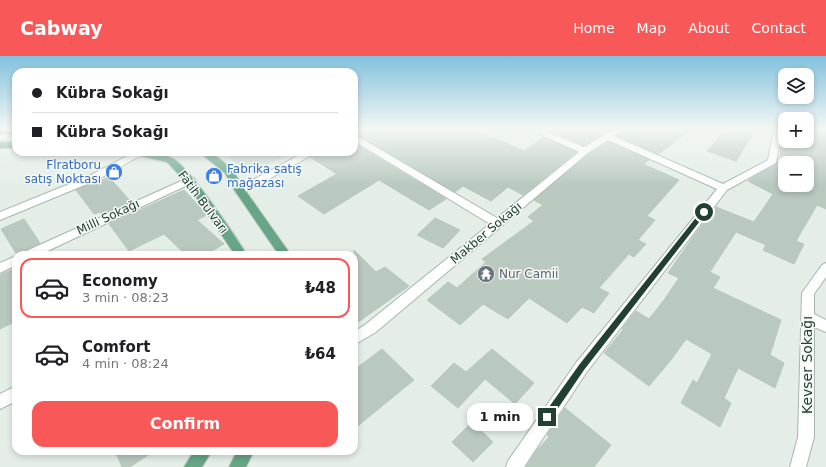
<!DOCTYPE html>
<html lang="en">
<head>
<meta charset="utf-8">
<style>
	:root { --surface:#fff; --page:#f2f2f2; --text:#202124; --muted:#757577; --line:#e0e0e0; --accent:#f85958 }
	body { margin:0; font-family:"DejaVu Sans",sans-serif; background:var(--page); color:var(--text); height:100vh; display:flex; flex-direction:column; font-size:15px; white-space:nowrap }
	* { box-sizing:border-box; margin:0 }
	p { font-size:13px; color:var(--muted) }
	.icon { flex:none; width:22px; height:22px; fill:none; stroke:currentColor; stroke-width:2; stroke-linecap:round; stroke-linejoin:round }
	.map { position:relative; flex:1; overflow:hidden }
	.drawer { position:absolute; left:12px; top:195px; width:346px; height:204px; display:flex; flex-direction:column; background:var(--surface); border-radius:12px; box-shadow:0 2px 6px #0003 }
	.drawer>* { flex:none }
	.banner { position:absolute; left:12px; top:12px; width:346px; height:88px; border-radius:12px; box-shadow:0 2px 6px #0003; display:grid; align-content:center; height:88px; padding:0 20px; background:var(--surface) }
	.controls { position:absolute; left:778px; top:12px; display:grid; gap:8px }
	.controls a { display:grid; place-items:center; width:36px; height:36px; border-radius:8px; background:var(--surface); box-shadow:0 2px 6px #0003; font-size:20px }
	.end { position:absolute; width:18px; height:18px; margin:-9px; border:5px solid #224031; background:#fff; box-shadow:0 0 0 2px #fff }
	.from { border-radius:50% }
	.bubble { position:absolute; height:28px; border-radius:12px; background:var(--surface); box-shadow:0 2px 6px #0003; font-size:13px; font-weight:800; line-height:28px; text-align:center }
	.banner b { display:flex; align-items:center; gap:14px; height:38px; font-size:15px }
	.banner b+b { border-top:1px solid var(--line) }
	.banner i { width:10px; height:10px; background:var(--text) }
	ul { padding:7px 0 0; list-style:none }
	li { display:flex; align-items:center; gap:12px; height:60px; margin:0 8px 6px; padding:0 12px; border:2px solid transparent; border-radius:12px }
	li div { flex:1 }
	li b { display:block; font-size:15px }
	li em { font-style:normal; font-weight:800 }
	li.on { border-color:var(--accent) }
	li>.icon { width:36px; height:36px; stroke-width:1.5 }
	.action { display:flex; gap:8px; margin-top:auto; padding:8px 20px }
	.action a { flex:1; height:46px; border-radius:12px; background:var(--accent); color:#fff; font-size:16px; font-weight:800; line-height:46px; text-align:center }
	header { display:flex; align-items:center; gap:24px; box-sizing:border-box; height:56px; padding:0 20px; background:var(--accent); color:#fff }
	header strong { font-size:19px }
	nav { display:flex; gap:22px; margin-inline-start:auto; font-size:14px }
	.map>svg:first-child { display:block }
</style>
</head>
<body>
<header>
<strong>Cabway</strong>
<nav><a>Home</a><a>Map</a><a>About</a><a>Contact</a></nav>
</header>
<div class="map">
<svg width="826" height="411" viewBox="0 0 826 411">
	<rect width="100%" height="100%" fill="#e4eee7"/>
	<path fill="#d2ded5" d="M223,96H293L249,119Z"/>
	<path fill="#b9c9bf" stroke="#b6c8bc" fill-rule="evenodd" d="M354,73H474L524,95L543,81L576,96L523,139L508,131L491,145L463,130L455,136L354,77Z
		M555,73H612L584,89L551,75Z
		M625,73H692L658,98L617,80Z
		M727,73H756L736,105L707,95Z
		M783,73H785V85H807V73H826V153L817,149L796,185L804,188L794,208L763,194L766,189L736,176L710,216L720,221L713,232L781,264L770,299L784,307L775,332L738,312L724,342L731,347L720,371L681,347L693,324L697,327L712,298L686,283L671,304L649,330L604,297L623,274L622,273L636,255L649,263L664,244L679,222L668,217L693,181L716,151L754,166L773,138L748,125L777,107L780,103ZM785,107H807V129H785Z
		M608,86L649,104L643,108L679,124L647,160L655,164L638,184L646,188L634,201L629,198L599,232L609,237L594,257L582,251L567,267L529,242L508,263L483,248L460,269L427,244L448,226L457,232L486,206L482,203L534,165L528,161L543,149L534,144L589,98Z
		M354,87L446,143L429,154L379,124L324,158L298,140L337,118L310,101L318,96H354Z
		M109,121L131,146L102,159L100,156L94,158L76,134Z
		M184,134L207,159L197,164L224,188L205,199H186L164,178L129,195L109,168Z
		M435,162L460,174L443,192L417,179Z
		M24,163L40,187L23,195L21,199H17L1,173Z
		M354,194L376,216L385,211L409,230L354,269Z
		M16,212V265L0,273V219Z
		M382,293L414,324L354,373V314Z
		M492,293L534,327L515,348L485,323L458,352L431,330L454,307L466,316Z
		M565,352L611,389L594,411H526L537,394L549,381L547,379Z
		M472,366L493,386L473,406L452,386Z
		M115,395H154L130,411H122Z"/>
	<g fill="none" stroke-linecap="round" stroke-linejoin="round">
		<defs>
			<path id="street" d="M9,73L12,74L13,76L12,78L0,85V78Z
				M531,73H542L584,91L614,73H624L614,80L723,128L768,104L774,73H782L776,107L727,134L586,317L524,411H506L508,405L576,307L717,133L608,84L588,97L376,276L354,289V276L366,268L490,168L354,85V78L497,162L579,96L532,75Z
				M135,96L145,97L97,124L0,164V156L89,120Z
				M305,96H317L244,137H236L235,135L236,133Z
				M190,121L194,122L195,124L194,126L39,199H22L24,196Z
				M16,200V209L0,217V207Z
				M826,207V221L814,238V258L826,264V276L814,271V381L806,411H790L798,381L802,237L822,209Z
				M16,330V345L0,353V338Z"/>
			<path id="primary" d="M0,73H16V79L0,78Z
				M0,86H16V92H0Z
				M129,96C143,96 159,96 172,102C187,108 237,182 247,199H235L186,126L167,106L131,98Z
				M199,96H211L232,113L245,134L291,199H279L235,135L225,117Z
				M194,395H212L202,411H184Z
				M237,395H254L246,411H229Z"/>
		</defs>
		<use href="#street" stroke="#a6b6ad" stroke-width="2"/>
		<use href="#primary" stroke="#c1cac5" stroke-width="2"/>
		<use href="#street" fill="#fff" fill-rule="evenodd"/>
		<use href="#primary" fill="#66a586" fill-rule="evenodd"/>
	</g>
	<linearGradient id="sky" x2="0" y2="1"><stop stop-color="#82c1de"/><stop offset="0.56" stop-color="#f3f7f4"/><stop offset="1" stop-color="#f3f7f4" stop-opacity="0"/></linearGradient>
	<rect width="826" height="130" fill="url(#sky)"/>
	<path fill="#224031" d="M702,154L707,156L584,314L550,364L547,365L544,364L543,361L544,358L579,309Z"/>
	<defs>
		<symbol id="shop-disc" viewBox="-11 -11 22 22"><circle r="9.5" fill="#3f7fe0" stroke="#f5faf6"/><path d="M-5-2.5h2.3a2.7 3.5 0 0 1 5.4 0H5L5.5 6h-11ZM-1.5-2.5h3a1.5 2.3 0 0 0-3 0Z" fill="#fff"/></symbol>
		<symbol id="temple-disc" viewBox="-11 -11 22 22"><circle r="9.5" fill="#6b7280" stroke="#f5faf6"/><path d="M0-6L5-2H3V0L6.5 2.5H4V6H1.5V3h-3V6H-4V2.5H-6.5L-3 0V-2H-5Z" fill="#fff"/></symbol>
	</defs>
	<g fill-rule="evenodd">
		<use href="#shop-disc" x="104" y="106" width="20" height="20"/>
		<use href="#shop-disc" x="204" y="110" width="20" height="20"/>
		<use href="#temple-disc" x="476" y="208" width="20" height="20"/>
	</g>
	<g text-anchor="middle" dominant-baseline="central" stroke-width="3" stroke-linejoin="round" paint-order="stroke">
		<g font-size="12" fill="#366cbe" stroke="#f5faf6" text-anchor="end">
			<text x="101" y="109">Flratboru<tspan x="101" dy="14">satış Noktası</tspan></text>
			<text x="227" y="113" text-anchor="start">Fabrika satış<tspan x="227" dy="14">mağazası</tspan></text>
		</g>
		<g font-size="12" fill="#224031" stroke="#f5faf6">
			<text transform="translate(203 146) rotate(53)">Fatih Bulvarı</text>
			<text transform="translate(108 161) rotate(-25)">Milli Sokağı</text>
			<text transform="translate(486 177) rotate(-40)">Makber Sokağı</text>
		</g>
		<g font-size="12" fill="#5b616d" stroke="#f5faf6" text-anchor="start">
			<text x="499" y="218">Nur Camii</text>
		</g>
		<g font-size="14" fill="#224031" stroke="#f5faf6">
			<text transform="translate(807 309) rotate(-90)">Kevser Sokağı</text>
		</g>
	</g>
</svg>
<div class="controls">
<a><svg class="icon" aria-label="layers" viewBox="0 0 24 24"><path d="M12 4l9 5-9 5-9-5zM3 14l9 5 9-5"/></svg></a>
<a>+</a>
<a>−</a>
</div>
<i class="end from" style="left:704px;top:156px"></i>
<i class="end" style="left:547px;top:361px"></i>
<div class="bubble" style="left:467px;top:347px;width:66px">1 min</div>
<div class="banner">
<b><i class="from"></i>Kübra Sokağı</b>
<b><i></i>Kübra Sokağı</b>
</div>
<section class="drawer">
<ul>
<li class="on"><svg class="icon" aria-label="car" viewBox="0 0 24 24"><path d="M5 17H2v-5l4-1 3-4h7l3 4 3 1v5h-3M9 17h6M6 11h13"/><circle cx="7" cy="17" r="2"/><circle cx="17" cy="17" r="2"/></svg><div><b>Economy</b><p>3 min · 08:23</p></div><em>₺48</em></li>
<li><svg class="icon" aria-label="car" viewBox="0 0 24 24"><path d="M5 17H2v-5l4-1 3-4h7l3 4 3 1v5h-3M9 17h6M6 11h13"/><circle cx="7" cy="17" r="2"/><circle cx="17" cy="17" r="2"/></svg><div><b>Comfort</b><p>4 min · 08:24</p></div><em>₺64</em></li>
</ul>
<div class="action"><a>Confirm</a></div>
</section>
</div>
</body>
</html>
